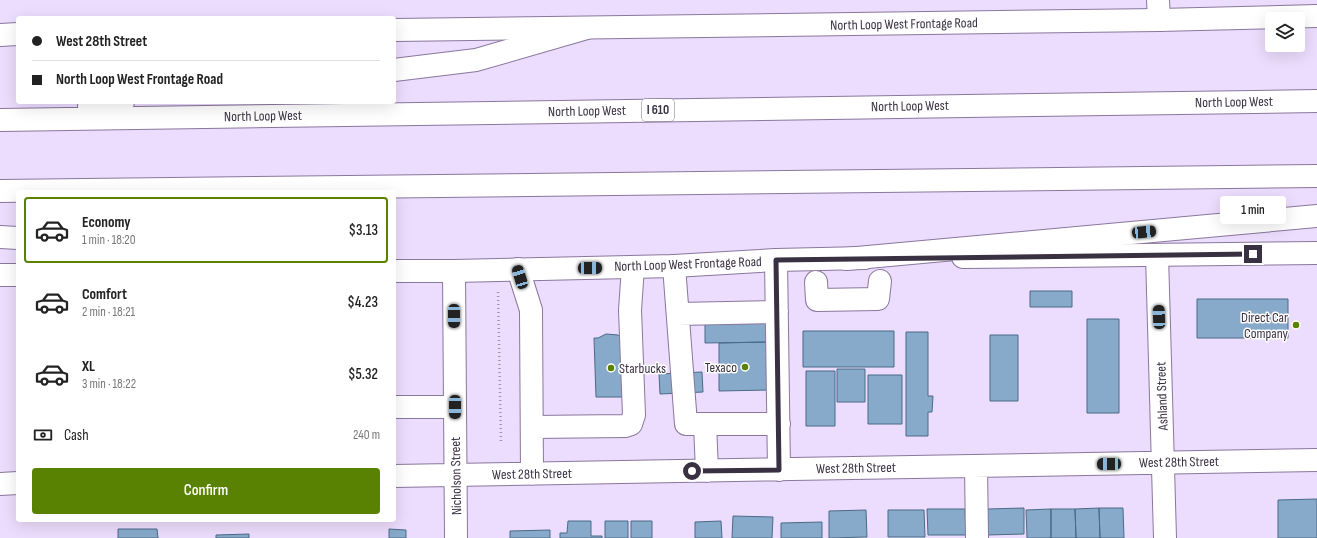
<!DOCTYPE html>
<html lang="en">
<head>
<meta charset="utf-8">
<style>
	:root { --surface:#fff; --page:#f2f2f2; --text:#222; --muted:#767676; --line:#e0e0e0; --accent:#5a8202 }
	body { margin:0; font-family:"Sofia Sans Condensed",sans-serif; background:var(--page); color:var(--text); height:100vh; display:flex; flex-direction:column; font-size:15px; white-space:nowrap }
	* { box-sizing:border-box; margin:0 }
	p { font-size:13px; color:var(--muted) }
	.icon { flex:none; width:22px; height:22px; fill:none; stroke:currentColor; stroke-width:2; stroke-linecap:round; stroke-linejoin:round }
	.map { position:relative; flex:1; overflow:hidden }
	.panel { position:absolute; left:16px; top:190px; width:380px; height:332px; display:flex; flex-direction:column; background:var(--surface); border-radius:4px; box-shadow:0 4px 16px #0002 }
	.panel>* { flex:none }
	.banner { position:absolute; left:16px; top:16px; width:380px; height:88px; border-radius:4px; box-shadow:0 4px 16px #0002; display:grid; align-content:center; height:88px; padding:0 16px; background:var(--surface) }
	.buttons { position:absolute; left:1265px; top:12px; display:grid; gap:8px }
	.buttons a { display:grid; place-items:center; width:40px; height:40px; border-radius:4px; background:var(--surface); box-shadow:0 4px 16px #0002; font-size:20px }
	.end { position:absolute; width:18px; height:18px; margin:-9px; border:5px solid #393041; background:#fff; box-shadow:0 0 0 2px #fff }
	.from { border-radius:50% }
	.bubble { position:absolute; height:28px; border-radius:4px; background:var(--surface); box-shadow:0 4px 16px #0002; font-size:13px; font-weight:600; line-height:28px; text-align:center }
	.car { position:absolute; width:12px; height:24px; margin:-12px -6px; border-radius:5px; box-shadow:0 0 3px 1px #0007; background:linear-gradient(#222 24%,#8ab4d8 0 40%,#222 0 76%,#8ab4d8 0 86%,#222 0) }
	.banner b { display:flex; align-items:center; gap:14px; height:38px; font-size:15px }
	.banner b+b { border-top:1px solid var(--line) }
	.banner i { width:10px; height:10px; background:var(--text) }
	ul { padding:7px 0 0; list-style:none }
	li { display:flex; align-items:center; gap:12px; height:66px; margin:0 8px 6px; padding:0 8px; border:2px solid transparent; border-radius:4px }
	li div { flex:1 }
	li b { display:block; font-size:15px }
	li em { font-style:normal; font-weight:600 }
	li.active { border-color:var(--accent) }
	li>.icon { width:36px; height:36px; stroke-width:1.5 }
	.pay { display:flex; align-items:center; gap:10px; height:44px; padding:0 16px; font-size:15px }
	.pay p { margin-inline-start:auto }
	.action { display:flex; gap:8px; margin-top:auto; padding:8px 16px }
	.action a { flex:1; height:46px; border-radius:4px; background:var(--accent); color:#fff; font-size:16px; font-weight:600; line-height:46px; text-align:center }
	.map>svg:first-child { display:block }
</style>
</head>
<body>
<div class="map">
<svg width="1317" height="538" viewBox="0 0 1317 538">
	<rect width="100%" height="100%" fill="#ecdcfd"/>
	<path fill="#87a9ca" stroke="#4a6a88" d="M1030,291H1072V307H1030Z
		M1197,299H1288V338H1197Z
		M1087,319H1119V413H1087Z
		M770,320V342L705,343V321Z
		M803,331H894V367H803Z
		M906,332H928V396H933L932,412H928V436H906Z
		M606,334L618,335L623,338L628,397H596L594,338H598Z
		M990,335H1018V401H990Z
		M770,342V390L719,391V343Z
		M837,369H865V402H837Z
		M806,371H835V426H806Z
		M702,372L703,392L660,394L659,374Z
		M868,375H902V424H868Z
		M1317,499V538H1278V500Z
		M1024,508V534L987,535V509Z
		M1099,508L1100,538H1076L1075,509Z
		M1099,508H1123L1124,538H1100Z
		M927,509H965L966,535H928Z
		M1051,509H1075L1076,538H1051Z
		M1051,509V538H1027L1026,510Z
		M866,510L867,537L829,538V511Z
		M888,510H924L925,537H888Z
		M733,516L773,517L772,538H732Z
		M568,521H591V536H602V538H560V533H567Z
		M605,521H628V538H605Z
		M631,521H652V538H631Z
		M721,521L722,538H695V522Z
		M822,522V538H781V523Z
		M118,529H157L158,538H118Z
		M389,529L406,530V538H389Z
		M550,530V538H510V531Z
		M249,534V538H216V535Z"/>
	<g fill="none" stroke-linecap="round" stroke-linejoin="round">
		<defs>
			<path id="minor" d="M1158,0L1159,20
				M1157,255L1165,538
				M776,260L779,470
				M674,266L686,424H779
				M518,269L531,310L532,474
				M454,271L456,538
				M816,282L817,300L878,299L880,281
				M678,314L777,312
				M394,407H455
				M705,424L707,471
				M532,427L625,426L631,424L634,415L630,310L633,267
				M976,466L977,538
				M394,476L1317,460
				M0,484L18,483"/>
			<path id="major" d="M394,30L1159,20L1317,16
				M0,35L18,34
				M963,257L1317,253
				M394,271H454L674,266L776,260L865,258
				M0,275H18"/>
			<path id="highway" d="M394,70L476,60L587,28
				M89,106L123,102
				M0,120L1317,101
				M0,191L1317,176
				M0,237L18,238
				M846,259L1317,216"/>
		</defs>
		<use href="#minor" stroke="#8a779d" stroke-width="24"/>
		<use href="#major" stroke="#8a779d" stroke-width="24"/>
		<use href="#highway" stroke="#8a779d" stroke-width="24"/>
		<path stroke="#a093ae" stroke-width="2.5" stroke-dasharray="1 3" stroke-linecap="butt" d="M498,292L501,441"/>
		<use href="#minor" stroke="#fff" stroke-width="22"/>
		<use href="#major" stroke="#fff" stroke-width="22"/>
		<use href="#highway" stroke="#fff" stroke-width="22"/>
	</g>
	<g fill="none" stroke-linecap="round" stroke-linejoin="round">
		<path stroke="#393041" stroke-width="5" d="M692,471L779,470L776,260L1253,254"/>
	</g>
	<g fill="#5a8202" stroke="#fff" stroke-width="1.5">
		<circle cx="1296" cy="325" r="4"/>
		<circle cx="745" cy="367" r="4"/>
		<circle cx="611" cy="368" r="4"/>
	</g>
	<g text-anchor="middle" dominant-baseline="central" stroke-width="3" stroke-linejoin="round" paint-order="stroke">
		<rect fill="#fff" stroke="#746e7a" stroke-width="1" x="642" y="99" width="32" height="22" rx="3"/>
		<g font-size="13" font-weight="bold" fill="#393041">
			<text x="658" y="110">I 610</text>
		</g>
		<g font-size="14" fill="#393041" stroke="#fff">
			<text transform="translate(904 24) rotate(-1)">North Loop West Frontage Road</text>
			<text transform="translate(1234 102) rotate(-1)">North Loop West</text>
			<text transform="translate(910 106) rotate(-1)">North Loop West</text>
			<text transform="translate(587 111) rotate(-1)">North Loop West</text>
			<text transform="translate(263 116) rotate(-1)">North Loop West</text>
			<text transform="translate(688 264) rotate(-2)">North Loop West Frontage Road</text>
			<text transform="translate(1162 396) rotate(-92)">Ashland Street</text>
			<text transform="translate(1179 462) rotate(-1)">West 28th Street</text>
			<text transform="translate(856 468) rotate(-1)">West 28th Street</text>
			<text transform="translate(532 474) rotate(-1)">West 28th Street</text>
			<text transform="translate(456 476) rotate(-91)">Nicholson Street</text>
		</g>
		<g font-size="14" fill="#393041" stroke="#fff" text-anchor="end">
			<text x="1288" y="317">Direct Car<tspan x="1288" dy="16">Company</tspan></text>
			<text x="737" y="367">Texaco</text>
			<text x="619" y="368" text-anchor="start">Starbucks</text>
		</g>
	</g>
</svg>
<div class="buttons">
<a><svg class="icon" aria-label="layers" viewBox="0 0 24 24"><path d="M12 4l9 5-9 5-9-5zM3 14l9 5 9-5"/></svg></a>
</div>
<i class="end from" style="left:692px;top:471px"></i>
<i class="end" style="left:1253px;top:254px"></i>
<div class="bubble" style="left:1220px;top:196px;width:66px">1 min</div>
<i class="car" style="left:1144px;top:232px;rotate:85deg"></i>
<i class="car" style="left:590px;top:268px;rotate:89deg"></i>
<i class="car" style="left:520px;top:277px;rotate:343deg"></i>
<i class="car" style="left:454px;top:316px;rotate:180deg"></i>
<i class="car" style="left:1159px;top:317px;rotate:358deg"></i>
<i class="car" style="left:455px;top:407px;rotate:180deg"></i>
<i class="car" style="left:1109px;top:464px;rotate:269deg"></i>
<div class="banner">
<b><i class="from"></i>West 28th Street</b>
<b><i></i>North Loop West Frontage Road</b>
</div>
<section class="panel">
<ul>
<li class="active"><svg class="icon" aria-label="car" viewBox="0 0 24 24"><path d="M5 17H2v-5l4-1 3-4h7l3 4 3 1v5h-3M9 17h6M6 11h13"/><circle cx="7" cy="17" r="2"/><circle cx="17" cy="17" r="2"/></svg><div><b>Economy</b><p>1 min · 18:20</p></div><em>$3.13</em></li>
<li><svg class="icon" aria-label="car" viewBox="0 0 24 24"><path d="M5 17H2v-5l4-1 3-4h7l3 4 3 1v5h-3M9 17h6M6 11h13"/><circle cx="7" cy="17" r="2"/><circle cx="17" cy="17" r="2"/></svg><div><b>Comfort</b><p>2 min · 18:21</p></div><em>$4.23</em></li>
<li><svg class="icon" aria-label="car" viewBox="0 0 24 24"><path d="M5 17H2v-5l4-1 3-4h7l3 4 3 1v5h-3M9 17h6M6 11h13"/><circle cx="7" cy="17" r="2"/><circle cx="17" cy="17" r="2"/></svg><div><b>XL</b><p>3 min · 18:22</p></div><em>$5.32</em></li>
</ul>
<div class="pay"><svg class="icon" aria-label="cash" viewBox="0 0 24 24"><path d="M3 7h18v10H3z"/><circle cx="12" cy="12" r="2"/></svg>Cash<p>240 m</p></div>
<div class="action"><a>Confirm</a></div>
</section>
</div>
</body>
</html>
